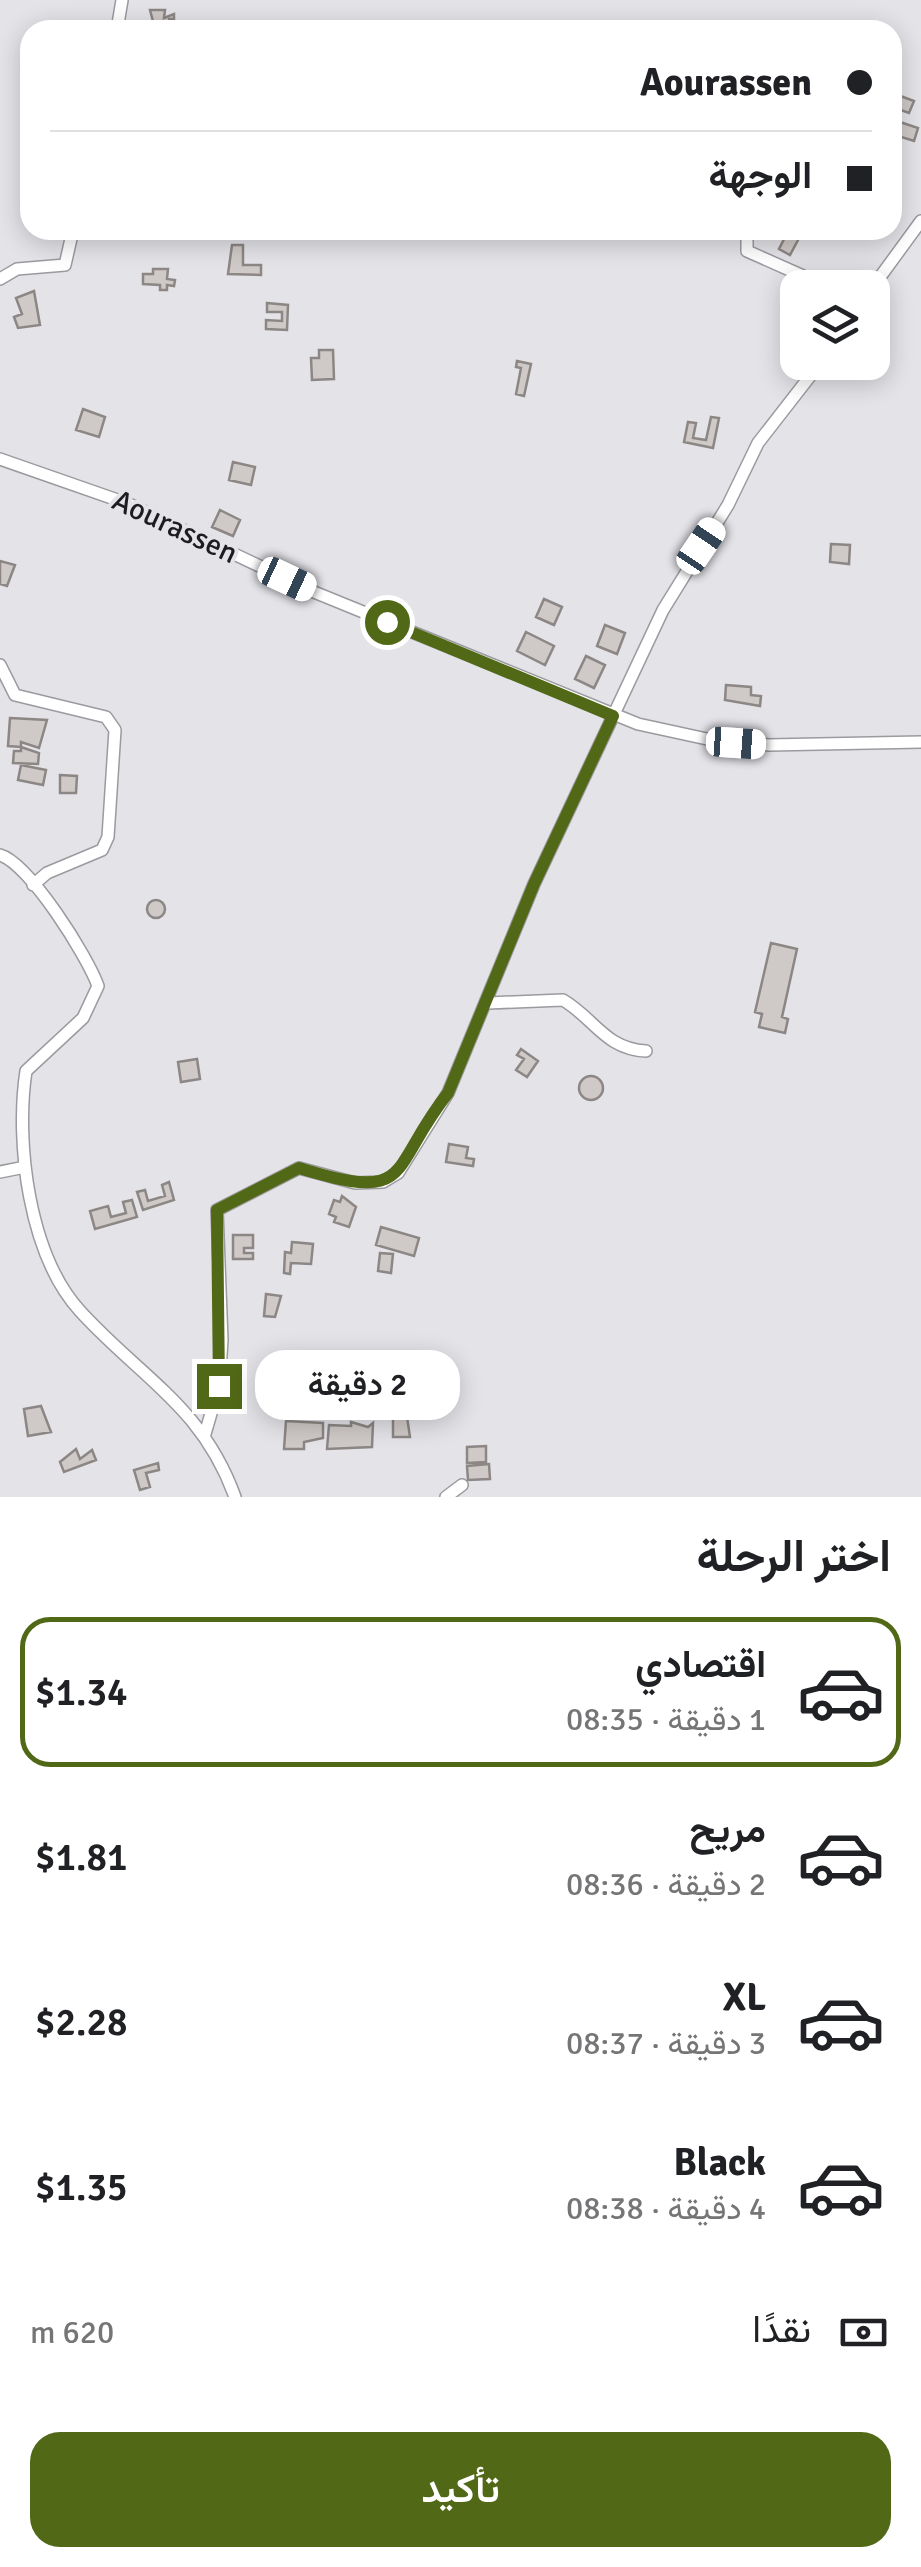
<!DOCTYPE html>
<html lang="ar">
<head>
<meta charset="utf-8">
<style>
	:root { --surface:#fff; --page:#f6f6f6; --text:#202124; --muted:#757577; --line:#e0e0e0; --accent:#516817 }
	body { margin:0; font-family:Signika,Vazirmatn,sans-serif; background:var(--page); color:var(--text); direction:rtl; height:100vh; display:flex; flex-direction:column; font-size:38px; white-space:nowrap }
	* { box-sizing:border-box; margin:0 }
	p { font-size:32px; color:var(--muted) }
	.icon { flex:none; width:55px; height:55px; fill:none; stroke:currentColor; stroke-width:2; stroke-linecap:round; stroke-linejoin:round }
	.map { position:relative; height:1497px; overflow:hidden; direction:ltr }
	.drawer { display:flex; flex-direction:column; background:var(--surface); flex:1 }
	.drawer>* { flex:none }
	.hud { position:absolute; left:20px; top:20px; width:882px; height:220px; border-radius:30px; box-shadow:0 5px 25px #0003; direction:rtl; display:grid; align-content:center; height:220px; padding:0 30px; background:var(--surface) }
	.controls { position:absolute; left:780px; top:270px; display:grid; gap:20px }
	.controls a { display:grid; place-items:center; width:110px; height:110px; border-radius:20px; background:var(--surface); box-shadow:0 5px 25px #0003; font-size:50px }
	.end { position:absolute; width:45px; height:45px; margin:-22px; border:12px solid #516817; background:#fff; box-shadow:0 0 0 5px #fff }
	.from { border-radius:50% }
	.bubble { position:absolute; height:70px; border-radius:30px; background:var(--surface); box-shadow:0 5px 25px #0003; font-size:32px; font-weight:600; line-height:70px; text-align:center; direction:rtl }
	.car { position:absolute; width:30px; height:60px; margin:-30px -15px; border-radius:12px; box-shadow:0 0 8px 2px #0007; background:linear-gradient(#fff 24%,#345 0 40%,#fff 0 76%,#345 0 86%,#fff 0) }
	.hud b { display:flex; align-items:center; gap:35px; height:95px; font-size:38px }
	.hud b+b { border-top:2px solid var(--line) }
	.hud i { width:25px; height:25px; background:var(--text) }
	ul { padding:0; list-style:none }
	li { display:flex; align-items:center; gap:30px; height:150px; margin:0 20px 15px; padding:0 10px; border:5px solid transparent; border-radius:30px }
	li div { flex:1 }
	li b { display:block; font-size:38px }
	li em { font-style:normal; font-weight:600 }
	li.selected { border-color:var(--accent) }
	li>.icon { width:90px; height:90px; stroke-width:1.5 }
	h2 { padding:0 30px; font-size:45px; line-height:120px }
	.pay { display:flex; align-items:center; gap:25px; height:110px; padding:0 30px; font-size:38px }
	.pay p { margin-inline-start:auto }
	.action { display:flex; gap:20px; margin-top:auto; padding:20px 30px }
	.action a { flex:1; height:115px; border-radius:30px; background:var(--accent); color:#fff; font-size:40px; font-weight:600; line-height:115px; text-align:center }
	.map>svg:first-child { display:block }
</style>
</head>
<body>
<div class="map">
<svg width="921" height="1497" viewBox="0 0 921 1497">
	<rect width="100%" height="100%" fill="#e4e3e8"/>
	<path fill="#cfc9c7" stroke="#8c8785" stroke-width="2.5" d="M150,10H165L164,18L174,14V19H169V26L154,25Z
		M895,94L914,101L909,113L892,107Z
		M894,120L918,128L914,141L898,136L900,130L892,127Z
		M780,230L798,240L790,255L779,249L785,237Z
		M232,245H243V265H261V275L228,274Z
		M153,269H168L167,279L175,280L174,286L167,285V290H160V285L143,284V274H153Z
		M34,291L40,325L18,328L14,317L22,314L16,298Z
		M267,303L288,305L287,330L266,329V320L282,321V312H267Z
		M319,350H333L334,379L312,380L311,358H319Z
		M517,361L531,364L524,396L516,394L521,368L516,367Z
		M83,409L105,417L99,437L76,430Z
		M711,417L719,418L713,448L684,442L688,422L696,423L693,438L706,440Z
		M233,462L255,467L251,485L229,480Z
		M220,510L240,520L233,536L212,527Z
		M831,544L850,545L849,564L830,562Z
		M0,561L15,565L7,586L0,584Z
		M544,599L562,607L554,625L536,617Z
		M605,625L625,633L617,654L597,646Z
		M526,632L554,646L545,665L517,651Z
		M586,656L605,665L594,688L575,679Z
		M726,685L751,687V695L761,696L760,706L725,700Z
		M10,718L47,720L39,748L21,742V747L8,746Z
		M21,747L39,753L38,764L13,763L14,751H21Z
		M21,765L46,770L43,785L18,780Z
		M60,775L77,776L76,793H60Z
		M147 909a9 9 0 1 1 18 0a9 9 0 1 1-18 0Z
		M771,943L797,949L782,1017L788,1019L785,1033L759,1027L762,1014L755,1012Z
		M521,1049L538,1061L527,1077L516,1070L524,1059L517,1055Z
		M197,1059L200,1079L181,1082L178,1062Z
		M579 1088a12 12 0 1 1 24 0a12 12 0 1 1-24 0Z
		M449,1144L468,1147L466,1158L474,1159L473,1166L446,1162Z
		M169,1182L174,1200L143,1210L137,1192L145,1190L148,1201L165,1196L162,1185Z
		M342,1196L356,1207L349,1227L334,1222L336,1217L329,1214L334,1200L340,1202Z
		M132,1200L137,1217L95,1229L90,1211L108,1206L111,1217L126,1213L123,1202Z
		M381,1227L419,1238L414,1256L376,1245Z
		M233,1235H253V1248H244V1253H253V1259H233Z
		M292,1242L313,1244L311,1264L291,1263L290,1274L284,1273L285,1252L291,1253Z
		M380,1253L393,1254L391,1273L378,1271Z
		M266,1294L281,1296L275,1317L264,1316Z
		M41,1406L51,1432L28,1436L24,1409Z
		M393,1410H406L410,1437H393Z
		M286,1421L323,1423V1438L304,1442V1449H284Z
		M351,1422L368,1427L373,1423L372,1447L327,1449L329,1425L351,1426Z
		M486,1446V1462L467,1463V1447Z
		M76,1449L80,1459L92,1450L96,1460L64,1472L60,1462Z
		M158,1463L159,1470L146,1473L150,1487L140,1490L134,1470Z
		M489,1464L490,1479L468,1480L467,1466Z"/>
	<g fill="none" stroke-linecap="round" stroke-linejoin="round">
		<defs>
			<path id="street" d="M117,30L122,0
				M747,230V251L830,288
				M0,279L17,269L65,265L73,230
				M872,288L921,221
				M0,459L129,504L314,592L638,724L707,739L769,745L921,742
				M0,665L15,695L106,717L115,730L108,837L102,850L47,873L33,885
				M0,855C29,863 88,957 98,986L83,1018L26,1071C15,1143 29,1255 80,1311C141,1378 202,1406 235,1497
				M488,1003L563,1000C594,1018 605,1049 646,1051
				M0,1172L25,1167
				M205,1434L219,1386L222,1340L217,1210L299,1168L355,1183L383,1182L398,1173L448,1093L534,884L663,610L728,505L758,443L821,362
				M446,1497L462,1485"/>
		</defs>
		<use href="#street" stroke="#9b9a9f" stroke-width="14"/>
		<use href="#street" stroke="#fff" stroke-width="11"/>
	</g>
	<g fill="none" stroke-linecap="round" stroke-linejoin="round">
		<path stroke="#516817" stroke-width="12" d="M219,1386L217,1210L299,1168C416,1204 387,1170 448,1093L534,884L613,716L387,622"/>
	</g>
	<g text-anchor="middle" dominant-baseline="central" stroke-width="8" stroke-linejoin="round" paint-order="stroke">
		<g font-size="30" fill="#1d1d1f" stroke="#e4e3e8">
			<text transform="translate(175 527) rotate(25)">Aourassen</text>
		</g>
	</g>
</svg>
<div class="controls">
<a><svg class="icon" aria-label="layers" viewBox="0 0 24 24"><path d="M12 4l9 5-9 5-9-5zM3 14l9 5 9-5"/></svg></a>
</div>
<i class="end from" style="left:387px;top:622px"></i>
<i class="end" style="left:219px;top:1386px"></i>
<div class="bubble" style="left:255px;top:1350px;width:205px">2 دقيقة</div>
<i class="car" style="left:701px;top:546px;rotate:34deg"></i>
<i class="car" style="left:287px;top:579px;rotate:115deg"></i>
<i class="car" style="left:736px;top:743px;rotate:94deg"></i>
<div class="hud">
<b><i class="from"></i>Aourassen</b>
<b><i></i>الوجهة</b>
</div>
</div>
<section class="drawer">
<h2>اختر الرحلة</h2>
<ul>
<li class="selected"><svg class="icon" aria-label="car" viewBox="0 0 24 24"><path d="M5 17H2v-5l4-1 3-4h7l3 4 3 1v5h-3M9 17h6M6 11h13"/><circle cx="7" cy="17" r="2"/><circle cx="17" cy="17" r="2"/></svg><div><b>اقتصادي</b><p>1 دقيقة · 08:35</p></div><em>$1.34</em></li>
<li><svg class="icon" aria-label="car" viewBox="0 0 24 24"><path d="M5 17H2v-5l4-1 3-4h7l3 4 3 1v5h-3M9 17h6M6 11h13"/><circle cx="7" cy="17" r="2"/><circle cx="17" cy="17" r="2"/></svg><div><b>مريح</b><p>2 دقيقة · 08:36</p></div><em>$1.81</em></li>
<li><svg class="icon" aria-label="car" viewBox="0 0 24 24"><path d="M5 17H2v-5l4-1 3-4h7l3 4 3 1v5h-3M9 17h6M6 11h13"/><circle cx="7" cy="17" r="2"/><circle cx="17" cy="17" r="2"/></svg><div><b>XL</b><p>3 دقيقة · 08:37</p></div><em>$2.28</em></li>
<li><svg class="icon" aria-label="car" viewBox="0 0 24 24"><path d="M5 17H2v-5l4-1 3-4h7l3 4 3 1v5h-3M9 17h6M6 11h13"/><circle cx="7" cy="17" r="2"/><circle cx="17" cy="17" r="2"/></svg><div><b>Black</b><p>4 دقيقة · 08:38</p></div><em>$1.35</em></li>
</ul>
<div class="pay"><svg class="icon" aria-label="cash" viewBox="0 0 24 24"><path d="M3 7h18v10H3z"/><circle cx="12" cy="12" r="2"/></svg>نقدًا<p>620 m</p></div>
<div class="action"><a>تأكيد</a></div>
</section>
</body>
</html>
